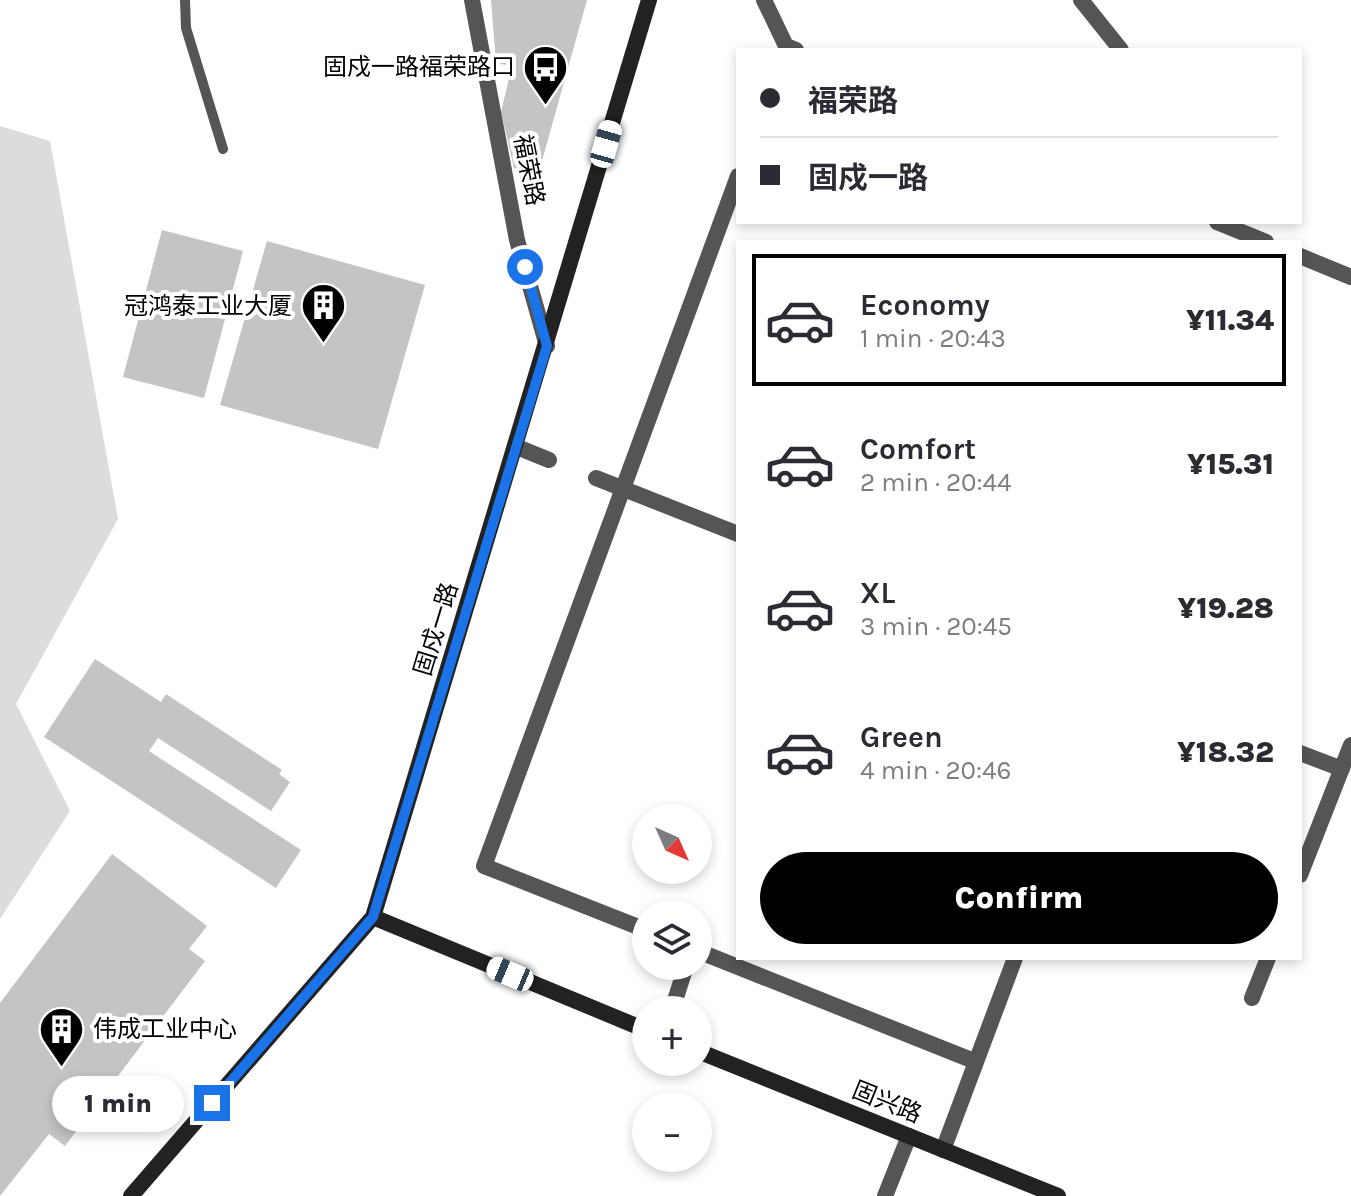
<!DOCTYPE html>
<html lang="en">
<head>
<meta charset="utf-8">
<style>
	:root { --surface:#fff; --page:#f2f2f3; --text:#2b2b33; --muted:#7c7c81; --line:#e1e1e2; --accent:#000 }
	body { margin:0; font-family:Karla,"Noto Sans SC",sans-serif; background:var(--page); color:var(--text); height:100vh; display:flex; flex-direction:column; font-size:30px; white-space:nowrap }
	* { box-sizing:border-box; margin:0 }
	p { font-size:26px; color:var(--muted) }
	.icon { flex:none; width:44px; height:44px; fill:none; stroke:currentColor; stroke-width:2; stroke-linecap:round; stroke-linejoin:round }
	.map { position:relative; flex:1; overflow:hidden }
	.sheet { position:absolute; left:736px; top:240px; width:566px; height:720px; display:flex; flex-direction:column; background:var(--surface); border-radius:0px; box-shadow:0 4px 12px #0003 }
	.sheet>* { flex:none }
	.hud { position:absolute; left:736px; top:48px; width:566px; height:176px; border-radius:0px; box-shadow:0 4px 12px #0003; display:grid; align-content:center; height:176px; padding:0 24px; background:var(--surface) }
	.needle { width:52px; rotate:135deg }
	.tools { position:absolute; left:632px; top:804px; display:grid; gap:16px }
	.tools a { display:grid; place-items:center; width:80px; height:80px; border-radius:50%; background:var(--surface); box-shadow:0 4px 12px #0003; font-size:40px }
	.end { position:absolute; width:36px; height:36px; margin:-18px; border:10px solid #1a73e8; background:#fff; box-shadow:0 0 0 4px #fff }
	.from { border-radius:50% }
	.bubble { position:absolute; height:56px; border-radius:28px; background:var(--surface); box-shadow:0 4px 12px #0003; font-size:26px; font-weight:800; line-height:56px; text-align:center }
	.car { position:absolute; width:24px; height:48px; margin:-24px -12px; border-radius:10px; box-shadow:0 0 6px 2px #0007; background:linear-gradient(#fff 24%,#345 0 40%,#fff 0 76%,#345 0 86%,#fff 0) }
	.hud b { display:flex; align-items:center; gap:28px; height:76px; font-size:30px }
	.hud b+b { border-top:2px solid var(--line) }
	.hud i { width:20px; height:20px; background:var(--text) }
	ul { padding:14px 0 0; list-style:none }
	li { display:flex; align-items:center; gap:24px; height:132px; margin:0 16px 12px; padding:0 8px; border:4px solid transparent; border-radius:0px }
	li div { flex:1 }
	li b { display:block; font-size:30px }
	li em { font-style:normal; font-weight:800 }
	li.selected { border-color:var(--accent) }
	li>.icon { width:72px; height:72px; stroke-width:1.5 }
	.primary-button { display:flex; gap:16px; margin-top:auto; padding:16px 24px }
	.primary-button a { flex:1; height:92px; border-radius:48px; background:var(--accent); color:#fff; font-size:32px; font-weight:800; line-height:92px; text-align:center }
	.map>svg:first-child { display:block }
</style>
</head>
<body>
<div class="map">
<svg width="1351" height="1196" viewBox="0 0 1351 1196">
	<rect width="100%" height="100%" fill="#fff"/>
	<path fill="#dcdcdc" d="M0,126L50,141L118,519L16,704L70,811L0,919Z"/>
	<path fill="#c4c4c4" d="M491,0H587L538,175L514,168L501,112L512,66L496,63Z
		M162,230L243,251L204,398L123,377Z
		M267,241L425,285L378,449L220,405Z
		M95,659L161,702L166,694L282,770L279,774L290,782L271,811L158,738L149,751L301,850L276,888L44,737Z
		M112,854L207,926L189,949L205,961L65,1146L49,1134L0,1196V1003Z"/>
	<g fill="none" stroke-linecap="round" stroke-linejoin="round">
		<path stroke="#555" stroke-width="10" d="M185,0L186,28L223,149"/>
		<path stroke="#555" stroke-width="16" d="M472,0L517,240L547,346
			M764,0L786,46L796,50
			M1081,0L1121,50
			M1217,222L1266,242
			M1300,256L1351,277
			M517,447L549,460
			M596,478L738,534
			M1300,753L1342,769
			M1300,875L1351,745
			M646,930L484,866L738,176
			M698,951L974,1061
			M1252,998L1268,958
			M672,1010L686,966
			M943,1150L1015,958
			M885,1196L909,1136"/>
		<path stroke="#222" stroke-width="16" d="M373,917L646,1030
			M698,1051L1058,1196
			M131,1196L373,917L649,0"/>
	</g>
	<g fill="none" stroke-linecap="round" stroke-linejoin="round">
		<path stroke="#1a73e8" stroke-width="10" d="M212,1103L373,917L547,346L525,267"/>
	</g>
	<defs>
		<symbol id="bus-pin" viewBox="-11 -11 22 30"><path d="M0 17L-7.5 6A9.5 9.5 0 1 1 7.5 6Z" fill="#000" stroke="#fff"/><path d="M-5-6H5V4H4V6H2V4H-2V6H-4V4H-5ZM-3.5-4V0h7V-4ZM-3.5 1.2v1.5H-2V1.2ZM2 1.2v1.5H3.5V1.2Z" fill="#fff"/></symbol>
		<symbol id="building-pin" viewBox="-11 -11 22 30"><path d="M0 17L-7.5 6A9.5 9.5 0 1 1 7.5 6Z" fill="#000" stroke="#fff"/><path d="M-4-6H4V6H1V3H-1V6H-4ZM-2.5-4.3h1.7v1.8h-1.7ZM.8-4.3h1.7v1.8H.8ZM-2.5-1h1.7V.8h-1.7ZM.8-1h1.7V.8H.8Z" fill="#fff"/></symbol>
	</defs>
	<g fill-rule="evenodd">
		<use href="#bus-pin" x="520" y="42" width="51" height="69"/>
		<use href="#building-pin" x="298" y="280" width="51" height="69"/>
		<use href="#building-pin" x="36" y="1004" width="51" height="69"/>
	</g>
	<g text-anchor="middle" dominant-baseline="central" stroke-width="8" stroke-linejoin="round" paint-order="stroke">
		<g font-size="24" fill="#000" stroke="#fff" text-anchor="end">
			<text x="515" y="67">固戍一路福荣路口</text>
			<text x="292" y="306">冠鸿泰工业大厦</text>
			<text x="93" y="1029" text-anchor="start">伟成工业中心</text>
		</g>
		<g font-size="24" fill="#000" stroke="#fff">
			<text transform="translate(529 170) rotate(79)">福荣路</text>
			<text transform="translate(436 629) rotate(-73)">固戍一路</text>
			<text transform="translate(887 1102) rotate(22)">固兴路</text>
		</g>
	</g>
</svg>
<div class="tools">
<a><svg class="needle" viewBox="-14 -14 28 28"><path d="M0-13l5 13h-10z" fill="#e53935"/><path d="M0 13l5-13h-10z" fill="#7c7c81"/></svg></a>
<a><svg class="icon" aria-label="layers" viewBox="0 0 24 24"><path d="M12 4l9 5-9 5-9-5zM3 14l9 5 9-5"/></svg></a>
<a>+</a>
<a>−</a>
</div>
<i class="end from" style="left:525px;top:267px"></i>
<i class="end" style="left:212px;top:1103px"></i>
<div class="bubble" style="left:52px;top:1076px;width:132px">1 min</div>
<i class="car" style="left:606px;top:144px;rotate:16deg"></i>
<i class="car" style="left:510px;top:974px;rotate:293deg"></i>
<div class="hud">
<b><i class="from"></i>福荣路</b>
<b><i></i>固戍一路</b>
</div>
<section class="sheet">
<ul>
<li class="selected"><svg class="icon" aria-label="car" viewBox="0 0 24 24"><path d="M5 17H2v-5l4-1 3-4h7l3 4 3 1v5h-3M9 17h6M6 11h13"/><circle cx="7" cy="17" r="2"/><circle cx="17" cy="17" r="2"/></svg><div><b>Economy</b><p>1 min · 20:43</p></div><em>¥11.34</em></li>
<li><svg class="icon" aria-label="car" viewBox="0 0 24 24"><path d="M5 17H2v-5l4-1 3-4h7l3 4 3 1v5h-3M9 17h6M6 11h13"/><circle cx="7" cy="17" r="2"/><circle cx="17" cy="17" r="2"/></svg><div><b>Comfort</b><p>2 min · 20:44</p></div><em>¥15.31</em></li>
<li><svg class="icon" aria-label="car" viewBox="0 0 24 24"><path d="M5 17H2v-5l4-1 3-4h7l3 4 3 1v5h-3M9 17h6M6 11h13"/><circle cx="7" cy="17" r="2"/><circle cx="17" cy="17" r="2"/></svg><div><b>XL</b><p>3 min · 20:45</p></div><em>¥19.28</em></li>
<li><svg class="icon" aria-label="car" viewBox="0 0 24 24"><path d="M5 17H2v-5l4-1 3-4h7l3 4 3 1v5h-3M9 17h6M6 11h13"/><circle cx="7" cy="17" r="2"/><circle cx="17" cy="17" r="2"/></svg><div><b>Green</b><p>4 min · 20:46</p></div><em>¥18.32</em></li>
</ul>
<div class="primary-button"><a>Confirm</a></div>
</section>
</div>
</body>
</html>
